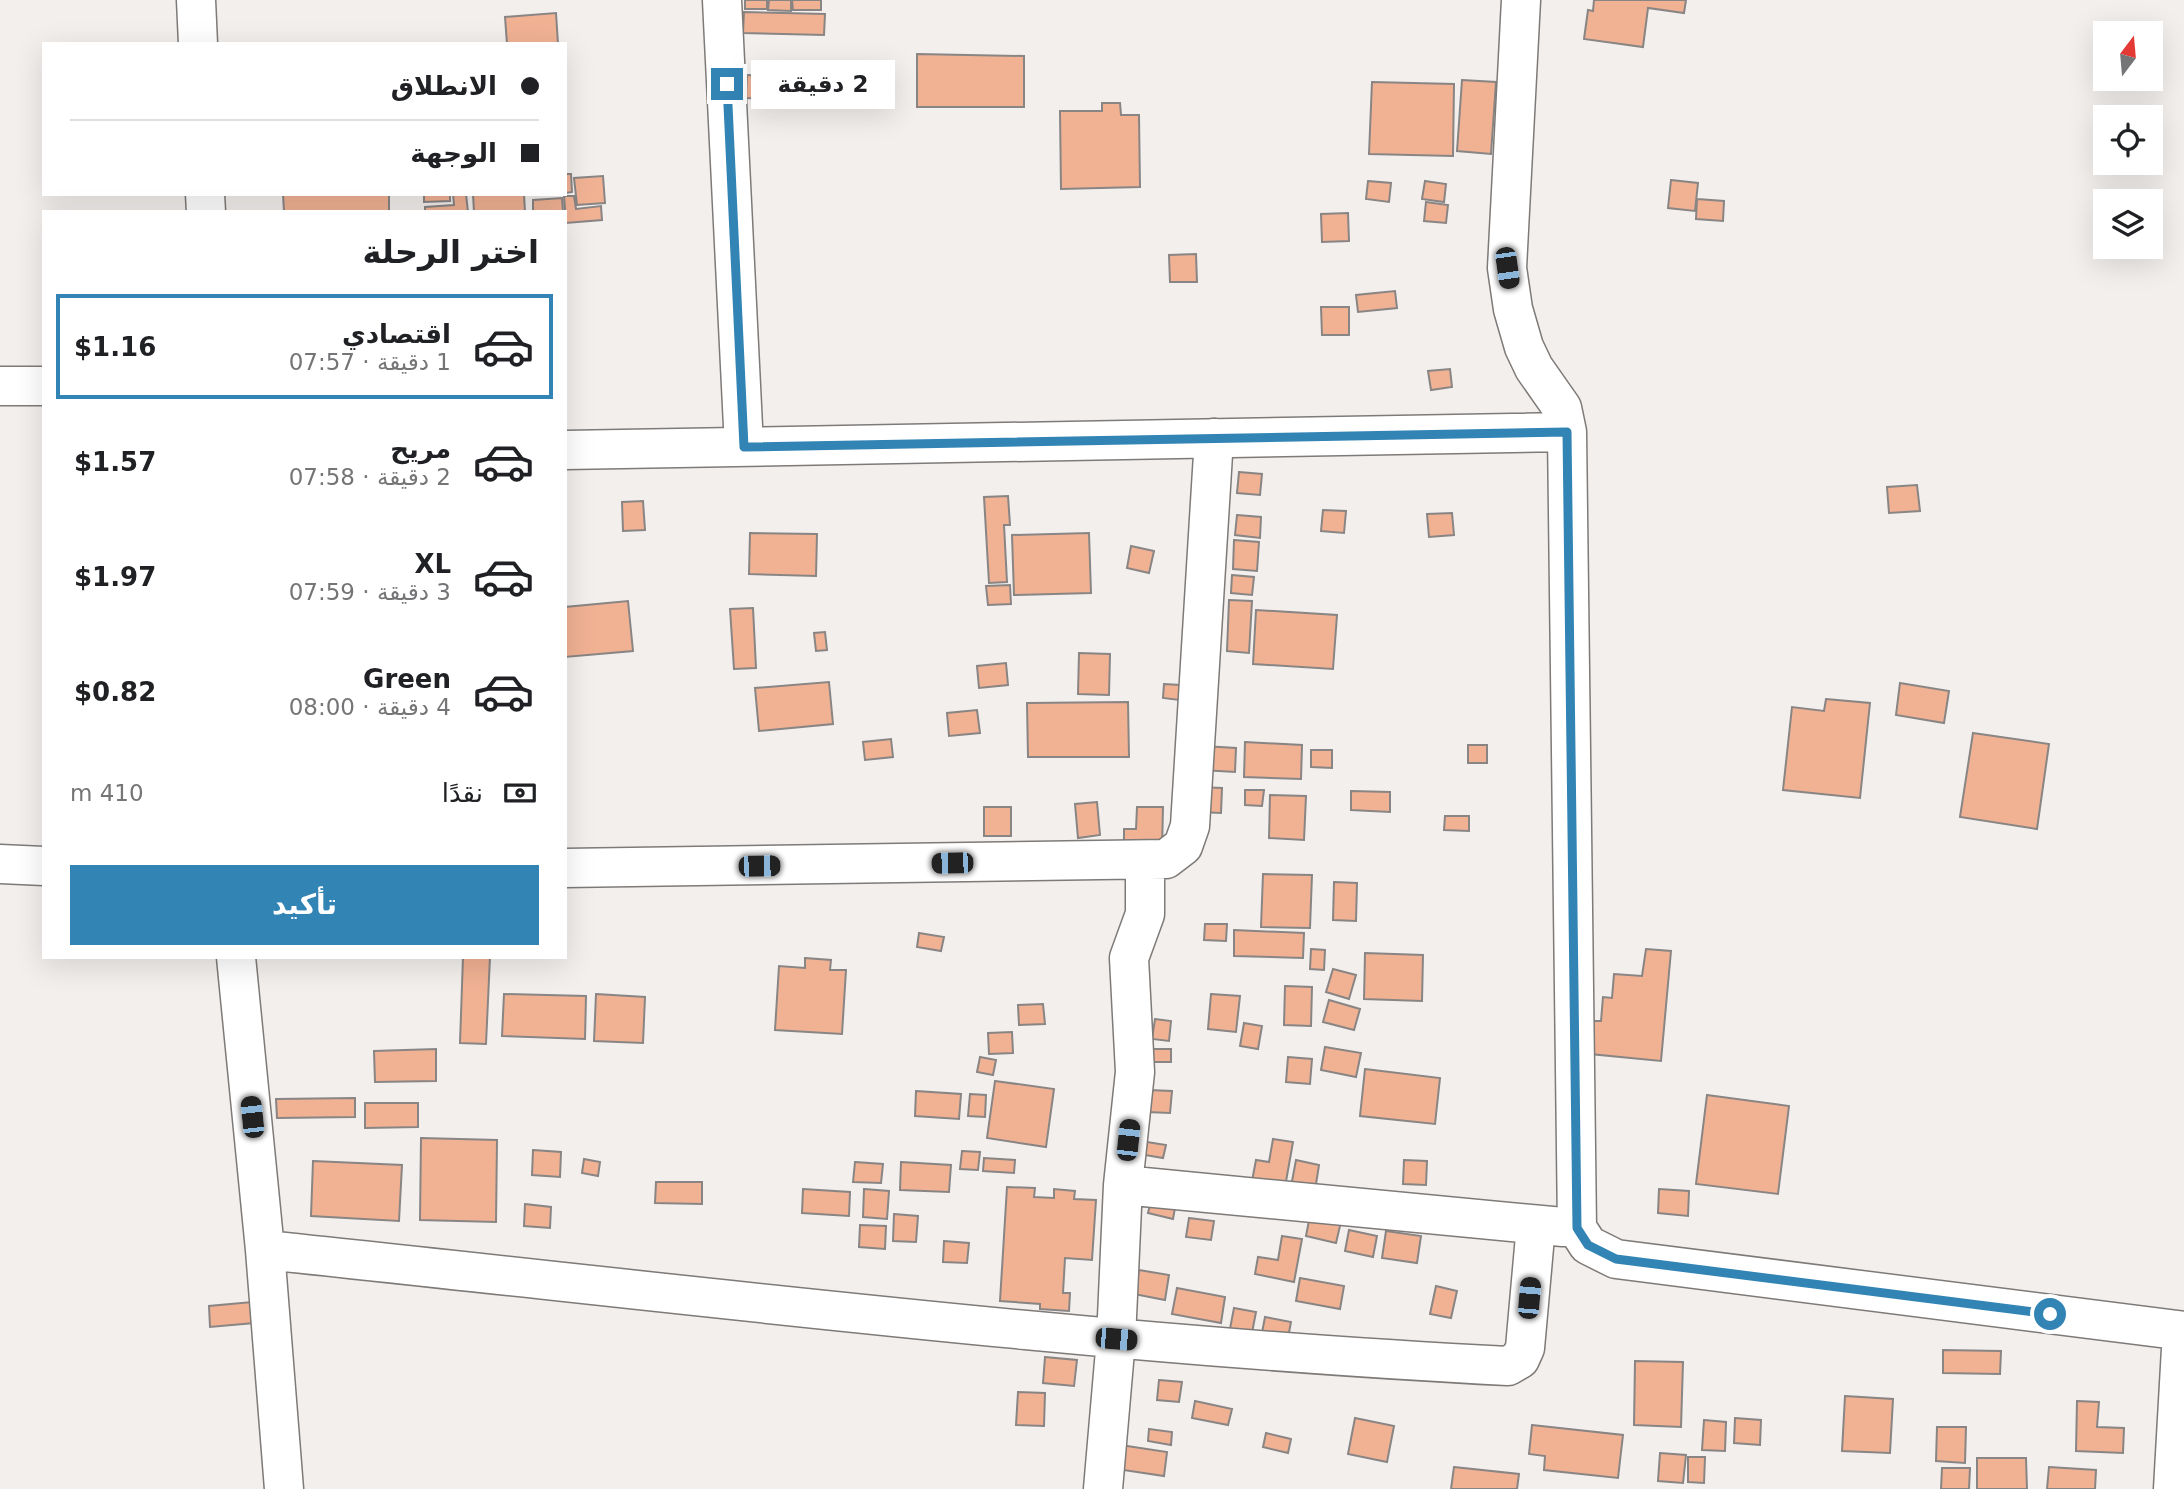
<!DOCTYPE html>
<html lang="ar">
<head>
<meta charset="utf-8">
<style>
	:root { --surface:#fff; --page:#f2f2f2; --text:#202124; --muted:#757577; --line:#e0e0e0; --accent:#3284b5 }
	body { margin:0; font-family:"DejaVu Sans","Noto Naskh Arabic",sans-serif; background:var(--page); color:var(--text); direction:rtl; height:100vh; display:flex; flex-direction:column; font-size:26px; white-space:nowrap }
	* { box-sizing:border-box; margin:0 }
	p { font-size:23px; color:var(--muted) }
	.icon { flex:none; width:38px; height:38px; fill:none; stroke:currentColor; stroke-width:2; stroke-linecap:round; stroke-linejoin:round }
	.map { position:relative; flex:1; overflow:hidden; direction:ltr }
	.side { position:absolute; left:42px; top:210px; width:525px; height:749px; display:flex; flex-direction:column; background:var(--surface); border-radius:0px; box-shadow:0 7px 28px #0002; direction:rtl }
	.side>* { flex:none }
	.guide { position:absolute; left:42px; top:42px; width:525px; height:154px; border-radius:0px; box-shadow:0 7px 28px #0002; direction:rtl; display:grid; align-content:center; height:154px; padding:0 28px; background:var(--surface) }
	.needle { width:46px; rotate:16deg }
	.buttons { position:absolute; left:2093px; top:21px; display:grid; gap:14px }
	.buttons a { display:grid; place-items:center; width:70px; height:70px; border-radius:0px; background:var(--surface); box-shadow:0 7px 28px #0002; font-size:35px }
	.end { position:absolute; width:32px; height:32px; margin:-16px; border:9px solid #3284b5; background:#fff; box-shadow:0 0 0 4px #fff }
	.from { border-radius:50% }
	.bubble { position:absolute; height:49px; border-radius:0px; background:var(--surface); box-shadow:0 7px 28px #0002; font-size:23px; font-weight:700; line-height:49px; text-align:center; direction:rtl }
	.car { position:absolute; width:21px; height:42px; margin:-21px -10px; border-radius:9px; box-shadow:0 0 5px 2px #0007; background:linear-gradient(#222 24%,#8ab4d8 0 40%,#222 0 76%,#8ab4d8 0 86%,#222 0) }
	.guide b { display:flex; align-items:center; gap:24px; height:66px; font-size:26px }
	.guide b+b { border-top:2px solid var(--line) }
	.guide i { width:18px; height:18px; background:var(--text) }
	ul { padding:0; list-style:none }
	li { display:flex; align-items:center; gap:21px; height:105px; margin:0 14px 10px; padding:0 14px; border:4px solid transparent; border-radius:0px }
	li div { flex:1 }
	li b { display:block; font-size:26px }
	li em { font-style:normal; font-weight:700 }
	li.on { border-color:var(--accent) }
	li>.icon { width:63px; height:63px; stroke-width:1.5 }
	h2 { padding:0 28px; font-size:32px; line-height:84px }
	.pay { display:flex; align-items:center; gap:18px; height:77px; padding:0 28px; font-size:26px }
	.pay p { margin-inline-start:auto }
	.cta { display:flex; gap:14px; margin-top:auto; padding:14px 28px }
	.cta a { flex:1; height:80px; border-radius:0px; background:var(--accent); color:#fff; font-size:28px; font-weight:700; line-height:80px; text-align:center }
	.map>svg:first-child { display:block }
</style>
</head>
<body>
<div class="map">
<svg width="2184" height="1489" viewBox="0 0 2184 1489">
	<rect width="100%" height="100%" fill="#f3efed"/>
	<path fill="#f1b294" stroke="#898584" stroke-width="2" d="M745,0H767V9H745Z
		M769,0H791V11L768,10Z
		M792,0H821V10H793Z
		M1594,0H1686L1684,13L1648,8L1643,47L1584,39L1588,10L1593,11Z
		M744,12L825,14L824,35L743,33Z
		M556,13L558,44H507L505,17Z
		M917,54L1024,56V107H917Z
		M804,73L832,75L829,105L801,102Z
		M747,75L770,76L769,99L746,98Z
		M775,75L797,76L796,99H774Z
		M1462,80L1496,82L1491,154L1457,151Z
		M1372,82L1454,84L1453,156L1369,154Z
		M1102,103H1120L1121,115H1139L1140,187L1061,189L1060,111H1102Z
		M565,174H571L572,192L565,193Z
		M603,176L605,203L577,205L574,178Z
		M1671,180L1698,183L1695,211L1668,208Z
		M1368,181L1391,183L1389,202L1366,199Z
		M1425,181L1446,184L1444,202L1422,199Z
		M283,194H389V212H284Z
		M424,194H450V201L424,202Z
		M453,194H466L468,212H425V207L454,205Z
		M473,194H524L525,212H474Z
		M564,196H574L576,209L601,206L602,220L566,223Z
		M562,198L563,212H533V200Z
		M1697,199L1724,201L1723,221L1696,219Z
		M1426,202L1448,205L1446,223L1424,221Z
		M1348,213L1349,241L1322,242L1321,214Z
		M1196,254L1197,282H1170L1169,255Z
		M1395,291L1397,308L1358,312L1356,295Z
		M1321,307H1349V335H1322Z
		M1450,369L1452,387L1431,390L1428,371Z
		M1239,472L1262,474L1260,495L1237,493Z
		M1917,485L1920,511L1889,513L1887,487Z
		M1008,496L1010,525H1004L1007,582L989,583L984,497Z
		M643,501L645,530L623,531L622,502Z
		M1323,510L1346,511L1344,533L1321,531Z
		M1452,513L1454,535L1429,537L1427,514Z
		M1237,515L1261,517L1260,538L1235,535Z
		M750,533L817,534L816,576L749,574Z
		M1089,533L1091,593L1014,595L1012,535Z
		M1234,540L1259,542L1257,571L1233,569Z
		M1131,546L1154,551L1149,573L1127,568Z
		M1232,575L1254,577L1252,595L1231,593Z
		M1010,585L1011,604L988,605L986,586Z
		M1229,600L1252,601L1249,653L1227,651Z
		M628,601L633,651L565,657V607Z
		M753,608L756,668L734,669L730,609Z
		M1256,610L1337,615L1333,669L1253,664Z
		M825,632L827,650L816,651L814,633Z
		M1079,653L1110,654L1109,695L1078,694Z
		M1006,663L1008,685L979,688L977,666Z
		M829,682L833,724L759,731L755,688Z
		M1900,683L1949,691L1944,723L1896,715Z
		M1164,684L1180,685L1179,700L1163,698Z
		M1826,699L1870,703L1860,798L1783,790L1792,707L1824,711Z
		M1128,702L1129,757H1028L1027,703Z
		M977,710L980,733L949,736L947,713Z
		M1973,733L2049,744L2037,829L1960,817Z
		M891,739L893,757L865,760L863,742Z
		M1245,742L1302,745L1301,779L1244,777Z
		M1468,745H1487V763H1468Z
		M1203,746L1236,748L1235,772L1202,770Z
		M1311,750H1332V768L1311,767Z
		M1199,787L1222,788L1221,813L1199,812Z
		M1245,790H1264L1262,806L1245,805Z
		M1351,791L1390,792V812L1351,810Z
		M1270,795L1306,796L1304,840L1269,838Z
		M1097,802L1100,835L1078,838L1075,804Z
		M984,807H1011V836H984Z
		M1137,807H1163L1162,850L1124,849V829H1136Z
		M1445,816H1469V831L1444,830Z
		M1263,874L1312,875L1310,928L1261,927Z
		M1334,882L1357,883L1356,921L1333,920Z
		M1205,924H1227L1226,941L1204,940Z
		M1234,930L1304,933L1303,958L1234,956Z
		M919,933L944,937L941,951L917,947Z
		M1311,949L1325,950L1324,970L1310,969Z
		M1646,949L1671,951L1661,1061L1590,1054L1593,1021H1601L1603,997L1612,998L1614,974L1642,976Z
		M1365,953L1423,955L1422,1001L1364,999Z
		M463,957H490L486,1044L460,1043Z
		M805,958L831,960L830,970H846L842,1034L775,1030L779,966L805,968Z
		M1333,969L1356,975L1349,999L1326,992Z
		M1285,986L1312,987L1311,1026L1284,1025Z
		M504,994L586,996L585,1039L502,1036Z
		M596,994L645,997L643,1043L594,1041Z
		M1211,994L1240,996L1236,1032L1208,1029Z
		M1329,1000L1360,1009L1354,1030L1323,1022Z
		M1043,1004L1045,1024L1019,1025L1018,1005Z
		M1155,1019L1171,1021L1169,1041L1152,1039Z
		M1244,1023L1262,1026L1258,1049L1240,1046Z
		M1012,1032L1013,1053L989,1054L988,1033Z
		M1325,1047L1361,1053L1356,1077L1321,1070Z
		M436,1049V1081L375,1082L374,1051Z
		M1149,1049H1171V1062H1149Z
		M980,1057L996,1060L993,1075L977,1072Z
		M1288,1057L1312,1059L1310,1084L1286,1082Z
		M1365,1069L1440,1078L1435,1124L1360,1116Z
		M995,1081L1054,1089L1046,1147L987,1138Z
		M1148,1090L1172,1091L1170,1113L1147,1112Z
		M916,1091L961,1094L959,1119L915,1116Z
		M970,1094L986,1095L985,1117L968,1116Z
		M1707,1095L1789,1106L1778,1194L1696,1184Z
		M355,1098V1117L277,1118L276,1099Z
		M365,1103H418V1127L365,1128Z
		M421,1138L497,1140L496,1222L420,1220Z
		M1273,1139L1293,1142L1285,1187L1252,1181L1256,1160L1269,1162Z
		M1147,1142L1166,1145L1163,1158L1145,1155Z
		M533,1150L561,1152L560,1177L532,1175Z
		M962,1151L980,1152L978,1170L960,1169Z
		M984,1158L1015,1160L1014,1173L983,1171Z
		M584,1159L600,1162L598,1176L582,1173Z
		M1296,1160L1319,1165L1314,1197L1290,1192Z
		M1404,1160L1427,1161L1426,1185L1403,1184Z
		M313,1161L402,1165L399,1221L311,1216Z
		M855,1162L883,1164L881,1183L853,1182Z
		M901,1162L951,1165L949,1192L900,1190Z
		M656,1182H702V1204L655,1203Z
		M1007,1187L1035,1188L1034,1197L1054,1198V1189L1075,1191L1074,1199L1096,1200L1092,1260L1065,1258L1063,1293H1070L1069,1311L1040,1309V1304L1000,1301Z
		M803,1189L850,1192L849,1216L802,1213Z
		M864,1189L889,1191L887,1219L863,1217Z
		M1659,1189L1689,1191L1688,1216L1658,1213Z
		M1153,1192L1177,1197L1173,1219L1148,1213Z
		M525,1204L551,1207L550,1228L524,1226Z
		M1311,1210L1342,1217L1336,1243L1306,1236Z
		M894,1214L918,1216L916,1242L893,1241Z
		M1189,1218L1214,1221L1211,1240L1186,1237Z
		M860,1225L886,1226L885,1249L859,1247Z
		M1349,1230L1377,1236L1373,1257L1345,1251Z
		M1386,1231L1421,1236L1417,1263L1382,1258Z
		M1282,1236L1302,1239L1294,1282L1255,1274L1258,1257L1278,1260Z
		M944,1241L969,1243L967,1263L943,1262Z
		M1139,1270L1169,1275L1165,1300L1134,1294Z
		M1300,1278L1344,1286L1340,1309L1296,1301Z
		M1436,1286L1457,1291L1451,1318L1430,1314Z
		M1177,1288L1225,1297L1221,1323L1172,1314Z
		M252,1302L254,1323L210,1327L209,1306Z
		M1234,1308L1256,1312L1251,1338L1229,1334Z
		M1265,1317L1291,1322L1287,1343L1261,1338Z
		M1943,1350L2001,1351L2000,1374L1943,1373Z
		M1045,1357L1077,1360L1074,1386L1043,1383Z
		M1635,1361L1683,1362L1681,1427L1634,1425Z
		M1159,1380L1182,1382L1179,1402L1157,1400Z
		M1018,1392L1045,1393L1044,1426L1016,1425Z
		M1845,1396L1893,1399L1890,1453L1842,1451Z
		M1195,1401L1232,1409L1228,1425L1192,1418Z
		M2077,1401L2099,1402L2097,1427L2124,1428L2123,1453L2076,1451Z
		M1355,1418L1394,1426L1387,1462L1348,1454Z
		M1735,1418L1761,1420L1760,1445L1734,1443Z
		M1704,1420L1726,1422L1725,1451L1702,1450Z
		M1532,1425L1623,1435L1618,1478L1544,1470L1545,1456L1529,1454Z
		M1937,1427H1966L1965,1463L1936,1461Z
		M1149,1429L1172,1432L1171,1445L1148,1441Z
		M1266,1433L1291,1439L1288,1453L1263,1447Z
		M1114,1444L1167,1452L1164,1476L1110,1468Z
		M1660,1453L1686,1455L1683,1483L1658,1481Z
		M1688,1457H1705L1704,1483L1688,1482Z
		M1977,1458H2026L2027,1489H1977Z
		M1454,1467L1519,1474L1517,1489H1451Z
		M2049,1467L2096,1470L2095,1489H2047Z
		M1942,1468H1970L1969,1489H1941Z"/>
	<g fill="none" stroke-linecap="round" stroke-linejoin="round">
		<defs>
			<path id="street" d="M196,0L198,44
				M722,0L744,447
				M1521,0L1507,268L1513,309L1524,347L1534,368L1562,408L1567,432L1577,1228L1588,1245L1616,1259L2184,1331
				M205,194L206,212
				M0,386H44
				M565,450L1567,432
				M0,864L44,866
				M565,868L1166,859L1183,846L1190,826L1214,438
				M236,957L265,1250L284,1489
				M1123,1185L1563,1227
				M265,1250C679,1293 1092,1345 1508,1366L1520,1359L1525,1348L1536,1225
				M1103,1489L1116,1339L1123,1185L1135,1072L1129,958L1145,914V860
				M2173,1489L2182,1331"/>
		</defs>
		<use href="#street" stroke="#7d7a78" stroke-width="41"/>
		<use href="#street" stroke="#fff" stroke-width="38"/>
	</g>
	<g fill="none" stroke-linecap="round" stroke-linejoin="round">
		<path stroke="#3284b5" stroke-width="9" d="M727,84L744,447L1567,432L1577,1228L1588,1245L1616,1259L2050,1314"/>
	</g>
</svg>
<div class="buttons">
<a><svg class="needle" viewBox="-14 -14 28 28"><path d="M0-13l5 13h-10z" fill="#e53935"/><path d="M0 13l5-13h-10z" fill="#757577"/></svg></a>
<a><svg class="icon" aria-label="locate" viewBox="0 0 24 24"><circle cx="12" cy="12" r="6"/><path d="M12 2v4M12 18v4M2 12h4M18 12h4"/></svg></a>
<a><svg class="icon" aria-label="layers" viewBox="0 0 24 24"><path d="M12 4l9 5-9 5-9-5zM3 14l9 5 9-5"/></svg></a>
</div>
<i class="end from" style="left:2050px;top:1314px"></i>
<i class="end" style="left:727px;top:84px"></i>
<div class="bubble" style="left:751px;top:60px;width:144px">2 دقيقة</div>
<i class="car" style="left:1507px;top:268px;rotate:172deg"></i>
<i class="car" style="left:952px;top:863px;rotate:269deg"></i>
<i class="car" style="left:759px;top:866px;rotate:89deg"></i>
<i class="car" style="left:252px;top:1117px;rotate:354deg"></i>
<i class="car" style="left:1128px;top:1140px;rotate:6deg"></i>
<i class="car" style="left:1529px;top:1298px;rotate:5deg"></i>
<i class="car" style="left:1116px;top:1339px;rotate:95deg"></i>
<div class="guide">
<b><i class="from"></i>الانطلاق</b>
<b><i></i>الوجهة</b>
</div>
<section class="side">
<h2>اختر الرحلة</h2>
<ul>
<li class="on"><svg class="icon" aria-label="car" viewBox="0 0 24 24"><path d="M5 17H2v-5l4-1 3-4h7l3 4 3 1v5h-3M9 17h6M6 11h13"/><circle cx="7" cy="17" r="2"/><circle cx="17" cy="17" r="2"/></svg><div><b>اقتصادي</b><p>1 دقيقة · 07:57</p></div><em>$1.16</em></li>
<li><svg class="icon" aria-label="car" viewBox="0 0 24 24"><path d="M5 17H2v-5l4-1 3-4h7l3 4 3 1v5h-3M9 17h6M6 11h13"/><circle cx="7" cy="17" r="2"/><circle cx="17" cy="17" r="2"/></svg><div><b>مريح</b><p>2 دقيقة · 07:58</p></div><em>$1.57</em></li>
<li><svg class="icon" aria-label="car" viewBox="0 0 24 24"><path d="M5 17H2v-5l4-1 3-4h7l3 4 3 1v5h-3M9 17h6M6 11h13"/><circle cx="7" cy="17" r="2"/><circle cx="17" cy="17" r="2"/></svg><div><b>XL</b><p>3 دقيقة · 07:59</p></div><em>$1.97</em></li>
<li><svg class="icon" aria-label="car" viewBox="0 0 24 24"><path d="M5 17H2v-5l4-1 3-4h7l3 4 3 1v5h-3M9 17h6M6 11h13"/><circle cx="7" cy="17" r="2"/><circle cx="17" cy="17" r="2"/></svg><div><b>Green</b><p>4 دقيقة · 08:00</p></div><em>$0.82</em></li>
</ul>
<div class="pay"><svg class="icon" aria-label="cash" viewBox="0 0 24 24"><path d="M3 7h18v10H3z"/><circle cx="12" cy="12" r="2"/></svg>نقدًا<p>410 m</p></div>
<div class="cta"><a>تأكيد</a></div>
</section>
</div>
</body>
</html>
